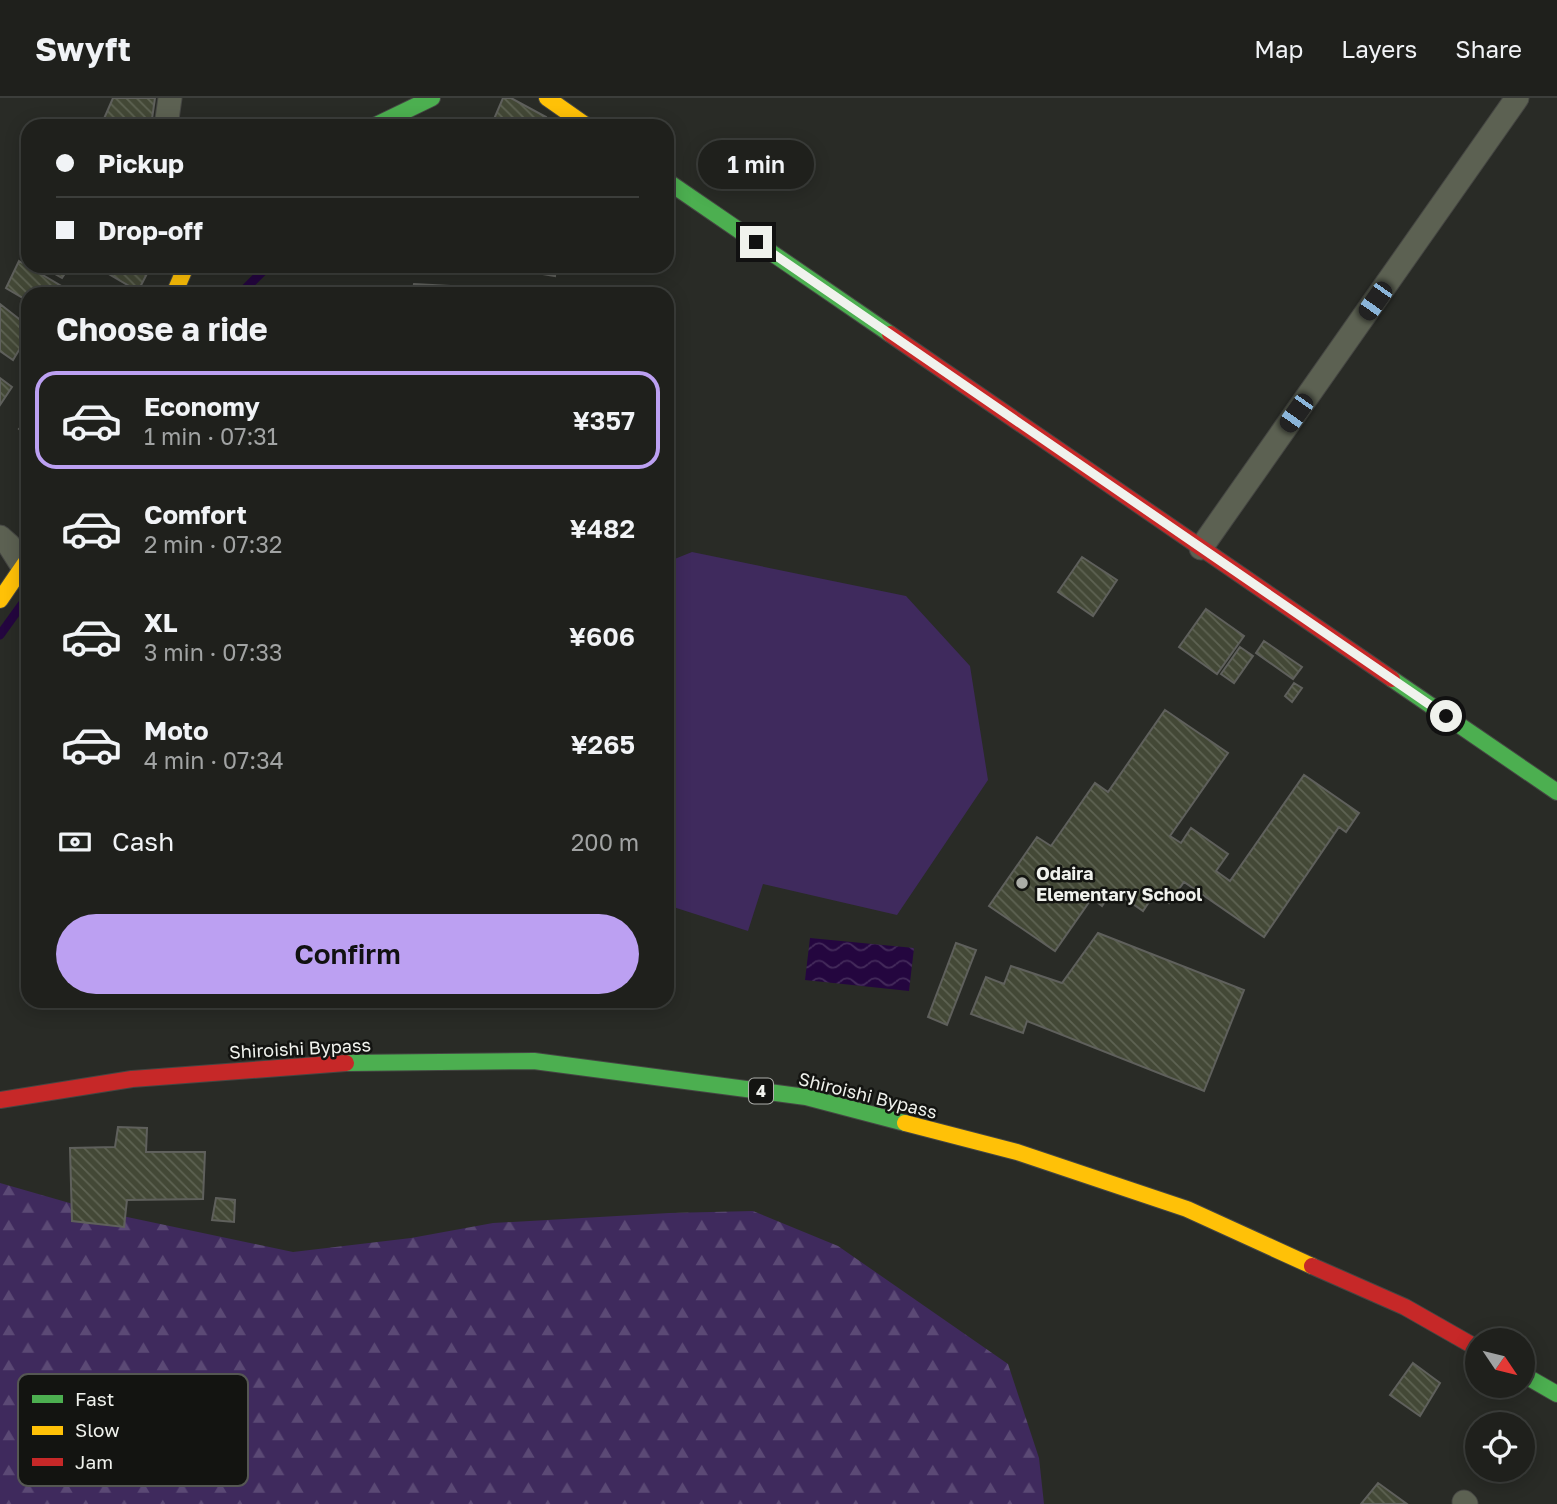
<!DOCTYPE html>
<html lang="en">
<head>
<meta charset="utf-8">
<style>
	:root { --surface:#1f201c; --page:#272825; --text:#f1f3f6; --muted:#a1a3a3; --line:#3c3e3b; --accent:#bca0f2 }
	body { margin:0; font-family:"Golos Text",sans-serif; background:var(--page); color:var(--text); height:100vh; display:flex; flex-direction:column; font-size:26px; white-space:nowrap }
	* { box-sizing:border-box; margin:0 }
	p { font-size:23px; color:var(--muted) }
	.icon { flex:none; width:38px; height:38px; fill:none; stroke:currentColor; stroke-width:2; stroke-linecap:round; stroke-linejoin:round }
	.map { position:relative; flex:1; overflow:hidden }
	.details { position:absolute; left:21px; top:189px; width:653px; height:721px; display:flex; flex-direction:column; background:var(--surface); border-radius:21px; box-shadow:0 4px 18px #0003,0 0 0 2px var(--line) }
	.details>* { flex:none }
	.banner { position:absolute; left:21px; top:21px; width:653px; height:154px; border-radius:21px; box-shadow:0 4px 18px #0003,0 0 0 2px var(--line); display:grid; align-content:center; height:154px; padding:0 35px; background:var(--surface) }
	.needle { width:46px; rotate:125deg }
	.fabs { position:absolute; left:1465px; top:1230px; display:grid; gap:14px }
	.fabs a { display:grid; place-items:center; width:70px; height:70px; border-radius:50%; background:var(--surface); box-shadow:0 4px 18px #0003,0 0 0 2px var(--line); font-size:35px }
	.end { position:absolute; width:32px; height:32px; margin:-16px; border:9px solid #f0f2ed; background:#111; box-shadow:0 0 0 4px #111 }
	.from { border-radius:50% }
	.bubble { position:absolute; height:49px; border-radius:24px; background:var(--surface); box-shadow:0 4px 18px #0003,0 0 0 2px var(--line); font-size:23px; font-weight:600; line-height:49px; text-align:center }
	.car { position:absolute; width:21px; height:42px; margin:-21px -10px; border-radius:9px; box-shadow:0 0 5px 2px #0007; background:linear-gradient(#222 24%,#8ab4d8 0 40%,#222 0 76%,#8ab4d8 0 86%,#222 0) }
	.banner b { display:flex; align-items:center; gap:24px; height:66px; font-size:26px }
	.banner b+b { border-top:2px solid var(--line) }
	.banner i { width:18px; height:18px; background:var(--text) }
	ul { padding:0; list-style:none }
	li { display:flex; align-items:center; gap:21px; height:98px; margin:0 14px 10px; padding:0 21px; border:4px solid transparent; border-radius:21px }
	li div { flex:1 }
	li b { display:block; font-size:26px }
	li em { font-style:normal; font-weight:600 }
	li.selected { border-color:var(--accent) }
	li>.icon { width:63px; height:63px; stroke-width:1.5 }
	h2 { padding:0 35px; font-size:32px; line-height:84px }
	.pay { display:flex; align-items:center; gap:18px; height:77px; padding:0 35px; font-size:26px }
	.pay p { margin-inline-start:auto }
	.primary-button { display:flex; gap:14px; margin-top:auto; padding:14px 35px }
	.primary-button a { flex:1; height:80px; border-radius:42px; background:var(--accent); color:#111; font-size:28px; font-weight:600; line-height:80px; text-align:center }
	header { display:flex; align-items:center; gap:42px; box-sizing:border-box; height:98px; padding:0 35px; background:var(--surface); border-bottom:2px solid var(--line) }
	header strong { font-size:33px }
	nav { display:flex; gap:38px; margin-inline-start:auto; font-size:24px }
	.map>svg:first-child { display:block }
</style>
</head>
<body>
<header>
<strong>Swyft</strong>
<nav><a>Map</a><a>Layers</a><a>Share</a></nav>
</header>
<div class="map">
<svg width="1557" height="1406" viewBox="0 0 1557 1406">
	<defs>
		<pattern id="forest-firs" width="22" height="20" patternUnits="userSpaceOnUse" patternTransform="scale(1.75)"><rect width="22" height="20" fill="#3f2a5d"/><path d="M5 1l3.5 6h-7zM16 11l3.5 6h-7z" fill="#5b4975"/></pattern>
		<pattern id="water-waves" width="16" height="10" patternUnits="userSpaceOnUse" patternTransform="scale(1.75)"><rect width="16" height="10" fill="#24063f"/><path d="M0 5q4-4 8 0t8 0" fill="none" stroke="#442b5b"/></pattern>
		<pattern id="building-back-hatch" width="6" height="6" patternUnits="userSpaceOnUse" patternTransform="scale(1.75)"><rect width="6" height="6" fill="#434836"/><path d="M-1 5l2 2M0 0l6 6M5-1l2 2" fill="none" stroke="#5e6353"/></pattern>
	</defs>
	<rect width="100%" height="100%" fill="#292b26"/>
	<path fill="url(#forest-firs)" d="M0,1085L94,1112L293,1154L411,1140L493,1125L669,1115L753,1113L838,1148L1008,1266L1039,1360L1044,1406H0Z"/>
	<path fill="#3f2a5d" d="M692,454L906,498L970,568L988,682L897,817L763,786L748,833L667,807V464Z"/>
	<path fill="url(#water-waves)" d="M810,840L914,850L909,893L805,882Z"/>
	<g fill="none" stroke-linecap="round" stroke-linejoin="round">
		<path stroke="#24063f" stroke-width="9" d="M240,196L262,174
			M0,537L28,498"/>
	</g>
	<path fill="url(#building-back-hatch)" stroke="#5f605c" stroke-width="2" d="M113,0H155L151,28H119L103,23Z
		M503,0H511L546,19L542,28H491Z
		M19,163L68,192L66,196H28V203L6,190Z
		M41,168H70L62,180Z
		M102,168H151L138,193L100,171Z
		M524,168H556L555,178L524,173Z
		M414,186L505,191V196H412Z
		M0,206L28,228V237L13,262L0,253Z
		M0,280L12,289L0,307Z
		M28,322V339L19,331Z
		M1082,459L1117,482L1093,518L1058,494Z
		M1206,511L1244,538L1217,576L1179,549Z
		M1264,543L1302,569L1293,581L1256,555Z
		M1240,549L1253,558L1234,585L1221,576Z
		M1294,585L1302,590L1292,604L1285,598Z
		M1165,612L1228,655L1170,738L1181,745L1191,730L1228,756L1216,773L1230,783L1304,677L1359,715L1346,734L1339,729L1264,839L1184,784L1169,805L1155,795L1143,813L1113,792L1102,808L1092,800L1055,853L989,808L1037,739L1051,748L1095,685L1108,694Z
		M1098,835L1244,892L1204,993L1027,923L1023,935L971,916L986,879L1004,886L1011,868L1062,885Z
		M956,845L976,852L947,927L928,919Z
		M118,1029L147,1030L146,1054H205L203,1101L127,1102L124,1129L72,1123L70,1050L115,1049Z
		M216,1100L235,1102L234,1124L212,1122Z
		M1413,1265L1440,1285L1420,1318L1390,1297Z
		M1378,1385L1407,1406H1361Z"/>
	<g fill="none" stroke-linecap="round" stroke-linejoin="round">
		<defs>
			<path id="street" d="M166,28L170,0
				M0,439L9,447L23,469
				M1201,450L1517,0
				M1464,1404L1466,1406"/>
			<path id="fast" d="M374,28L432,0
				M667,83L890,236
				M1392,581L1557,694
				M346,965L534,963L806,999L905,1025
				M1522,1276L1557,1296"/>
			<path id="slow" d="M547,0L587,28
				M174,196L186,168
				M0,502L28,461
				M905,1025L1017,1054L1187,1111L1312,1168"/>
			<path id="jam" d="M890,236L1392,581
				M0,1002L132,981L346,965
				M1312,1168L1405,1209L1477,1250"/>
		</defs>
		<use href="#street" stroke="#454643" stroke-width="25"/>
		<use href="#fast" stroke="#454643" stroke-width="18"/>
		<use href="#slow" stroke="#454643" stroke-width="18"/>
		<use href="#jam" stroke="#454643" stroke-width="18"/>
		<use href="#street" stroke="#5c6152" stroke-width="23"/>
		<use href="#fast" stroke="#4caf50" stroke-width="16"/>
		<use href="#slow" stroke="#ffc107" stroke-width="16"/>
		<use href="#jam" stroke="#c62828" stroke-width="16"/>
	</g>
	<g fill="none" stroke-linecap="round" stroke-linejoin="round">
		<path stroke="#f0f2ed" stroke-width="9" d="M756,144L1446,618"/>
	</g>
	<circle fill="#aaaca7" stroke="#131411" stroke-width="2.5" cx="1022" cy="785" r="7"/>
	<g text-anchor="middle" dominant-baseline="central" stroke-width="5" stroke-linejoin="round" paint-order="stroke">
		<rect fill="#131411" stroke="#aeafab" stroke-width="2" x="749" y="980.5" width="24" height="25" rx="5"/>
		<g font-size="16" font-weight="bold" fill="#f0f2ed">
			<text x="761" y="993">4</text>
		</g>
		<g font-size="18" font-weight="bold" fill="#f0f2ed" stroke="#131411" text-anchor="start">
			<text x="1036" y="775">Odaira<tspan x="1036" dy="21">Elementary School</tspan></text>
		</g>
		<g font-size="18" fill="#f0f2ed" stroke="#131411">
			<text transform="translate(300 950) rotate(-3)">Shiroishi Bypass</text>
			<text transform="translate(868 997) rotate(14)">Shiroishi Bypass</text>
		</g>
	</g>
	<rect x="18" y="1276" width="230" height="112" rx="10" fill="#131411" stroke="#555753" stroke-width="2"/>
	<rect x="32" y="1297" width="31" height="8" fill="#4caf50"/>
	<rect x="32" y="1328" width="31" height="9" fill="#ffc107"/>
	<rect x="32" y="1360" width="31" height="8" fill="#c62828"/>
	<g font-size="19" fill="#f0f2ed">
		<text x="75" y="1308">Fast</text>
		<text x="75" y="1339">Slow</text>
		<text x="75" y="1371">Jam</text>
	</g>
</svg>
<div class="fabs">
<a><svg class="needle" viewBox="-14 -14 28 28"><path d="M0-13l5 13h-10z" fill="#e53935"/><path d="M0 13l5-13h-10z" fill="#a1a3a3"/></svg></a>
<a><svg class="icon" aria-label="locate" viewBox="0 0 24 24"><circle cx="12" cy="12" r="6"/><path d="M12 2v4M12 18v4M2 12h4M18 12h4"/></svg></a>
</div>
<i class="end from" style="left:1446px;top:618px"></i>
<i class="end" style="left:756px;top:144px"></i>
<div class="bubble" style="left:698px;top:42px;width:116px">1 min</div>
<i class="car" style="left:1375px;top:203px;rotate:215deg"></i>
<i class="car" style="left:1296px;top:315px;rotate:215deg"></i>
<div class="banner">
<b><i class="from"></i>Pickup</b>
<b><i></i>Drop-off</b>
</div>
<section class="details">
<h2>Choose a ride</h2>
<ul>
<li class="selected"><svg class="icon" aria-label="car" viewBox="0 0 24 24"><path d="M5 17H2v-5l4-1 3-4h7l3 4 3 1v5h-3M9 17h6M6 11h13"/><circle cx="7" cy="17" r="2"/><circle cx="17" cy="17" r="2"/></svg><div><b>Economy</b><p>1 min · 07:31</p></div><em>¥357</em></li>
<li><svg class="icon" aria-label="car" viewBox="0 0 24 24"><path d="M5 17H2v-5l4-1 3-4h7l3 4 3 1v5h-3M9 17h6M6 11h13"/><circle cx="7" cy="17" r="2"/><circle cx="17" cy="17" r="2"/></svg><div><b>Comfort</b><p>2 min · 07:32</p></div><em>¥482</em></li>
<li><svg class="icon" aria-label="car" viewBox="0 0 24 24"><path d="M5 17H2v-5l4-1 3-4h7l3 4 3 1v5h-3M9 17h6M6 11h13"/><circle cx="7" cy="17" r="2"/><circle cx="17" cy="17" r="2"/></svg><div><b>XL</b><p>3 min · 07:33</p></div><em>¥606</em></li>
<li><svg class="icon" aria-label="car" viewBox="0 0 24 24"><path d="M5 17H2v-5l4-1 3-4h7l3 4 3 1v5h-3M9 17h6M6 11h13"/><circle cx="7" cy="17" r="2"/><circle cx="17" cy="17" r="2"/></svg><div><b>Moto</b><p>4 min · 07:34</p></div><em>¥265</em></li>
</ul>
<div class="pay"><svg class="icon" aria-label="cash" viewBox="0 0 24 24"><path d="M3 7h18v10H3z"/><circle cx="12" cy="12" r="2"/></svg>Cash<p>200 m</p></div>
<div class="primary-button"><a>Confirm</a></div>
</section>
</div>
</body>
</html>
